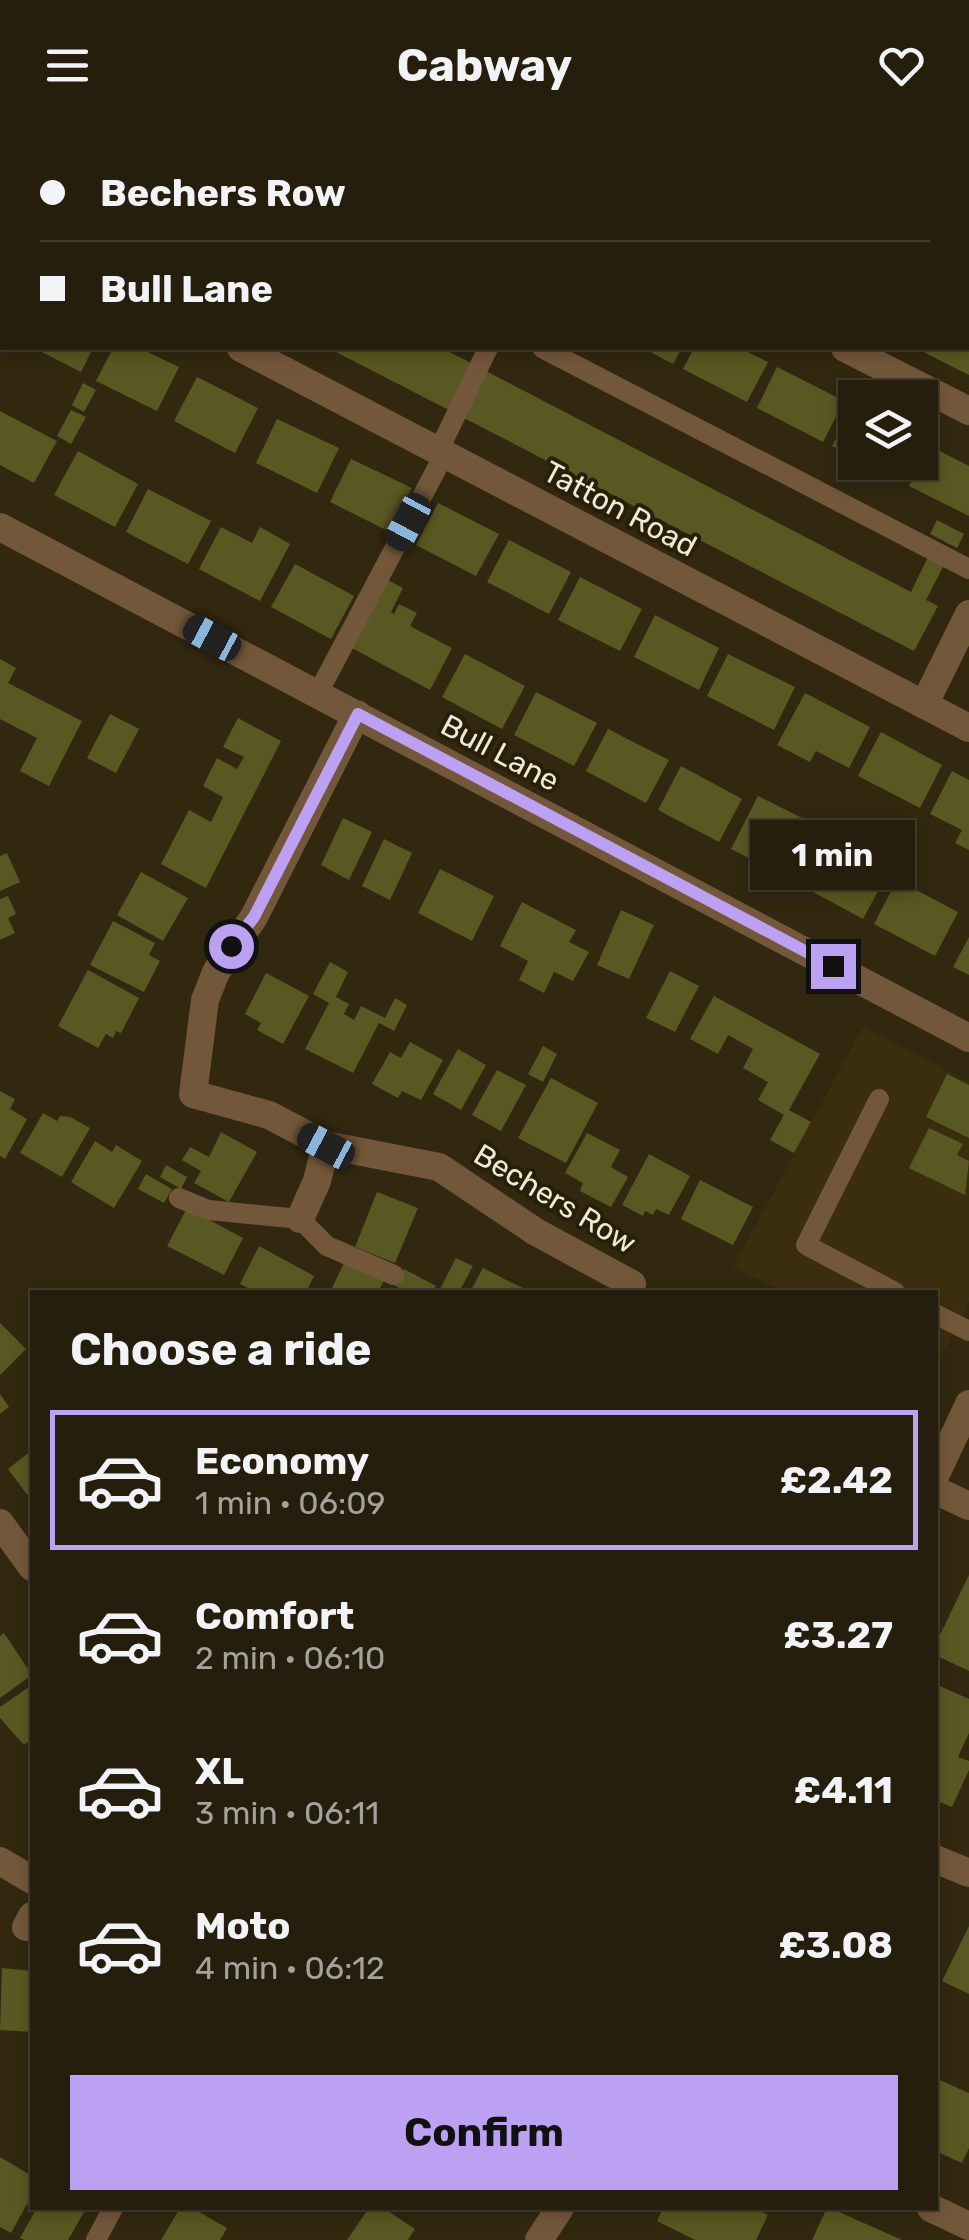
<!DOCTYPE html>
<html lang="en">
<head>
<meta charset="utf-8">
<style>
	:root { --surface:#261e0c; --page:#322b1a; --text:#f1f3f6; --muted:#a4a29d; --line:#423c2d; --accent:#bca0f2 }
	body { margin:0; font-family:Rubik,sans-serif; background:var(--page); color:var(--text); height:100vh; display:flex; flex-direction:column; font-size:38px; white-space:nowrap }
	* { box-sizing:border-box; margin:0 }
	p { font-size:32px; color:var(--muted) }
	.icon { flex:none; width:55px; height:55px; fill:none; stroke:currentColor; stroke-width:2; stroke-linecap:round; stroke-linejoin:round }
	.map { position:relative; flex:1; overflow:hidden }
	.panel { position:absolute; left:30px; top:1160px; width:908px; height:920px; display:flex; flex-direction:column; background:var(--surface); border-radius:0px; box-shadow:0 5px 15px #0003,0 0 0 2px var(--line) }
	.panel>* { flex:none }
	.banner { position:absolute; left:0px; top:0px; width:970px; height:220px; box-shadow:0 5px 15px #0003,0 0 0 2px var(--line); display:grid; align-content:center; height:220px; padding:0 40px; background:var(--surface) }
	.buttons { position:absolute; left:838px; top:250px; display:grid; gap:20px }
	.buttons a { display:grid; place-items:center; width:100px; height:100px; border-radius:0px; background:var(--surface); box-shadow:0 5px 15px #0003,0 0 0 2px var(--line); font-size:50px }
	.end { position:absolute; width:45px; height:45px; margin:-22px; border:12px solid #bca0f2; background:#111; box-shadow:0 0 0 5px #111 }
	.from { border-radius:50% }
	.bubble { position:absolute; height:70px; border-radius:0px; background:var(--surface); box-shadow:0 5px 15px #0003,0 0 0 2px var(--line); font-size:32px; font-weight:700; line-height:70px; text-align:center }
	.car { position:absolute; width:30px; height:60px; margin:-30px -15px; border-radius:12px; box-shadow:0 0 8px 2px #0007; background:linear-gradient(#222 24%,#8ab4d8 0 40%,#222 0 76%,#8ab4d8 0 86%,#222 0) }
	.banner b { display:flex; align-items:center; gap:35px; height:95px; font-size:38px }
	.banner b+b { border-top:2px solid var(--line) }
	.banner i { width:25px; height:25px; background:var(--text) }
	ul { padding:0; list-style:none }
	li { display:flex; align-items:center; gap:30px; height:140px; margin:0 20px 15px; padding:0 20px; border:5px solid transparent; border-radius:0px }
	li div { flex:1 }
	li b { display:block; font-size:38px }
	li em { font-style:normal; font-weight:700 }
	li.selected { border-color:var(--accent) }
	li>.icon { width:90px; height:90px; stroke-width:1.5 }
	h2 { padding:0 40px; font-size:45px; line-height:120px }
	.button { display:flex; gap:20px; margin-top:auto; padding:20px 40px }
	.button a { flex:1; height:115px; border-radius:0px; background:var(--accent); color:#111; font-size:40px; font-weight:700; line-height:115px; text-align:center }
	header { display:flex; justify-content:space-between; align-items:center; height:130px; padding:0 40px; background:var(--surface); font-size:45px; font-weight:700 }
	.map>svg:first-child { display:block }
</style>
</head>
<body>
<header><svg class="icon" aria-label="menu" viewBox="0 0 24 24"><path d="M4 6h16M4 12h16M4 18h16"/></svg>Cabway<svg class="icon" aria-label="heart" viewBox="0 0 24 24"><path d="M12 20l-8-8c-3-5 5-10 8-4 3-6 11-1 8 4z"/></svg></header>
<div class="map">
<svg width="969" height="2110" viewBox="0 0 969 2110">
	<rect width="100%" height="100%" fill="#322810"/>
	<path fill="#3b2e0e" d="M863,897L969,952V1172L935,1239V1162H784L733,1137Z"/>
	<path fill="#595822" d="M34,218H93L81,242Z
		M113,218H139L179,237L157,281L96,251Z
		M328,218H441L473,234L449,280Z
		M643,218H682L673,234Z
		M694,218H739L768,232L747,272L683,239Z
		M916,218H969V245L943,232Z
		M777,237L844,271L823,312L757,278Z
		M486,241L911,462L928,427L944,435L926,470L938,476L914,521L462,287Z
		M197,247L258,278L235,323L174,291Z
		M83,253L96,260L84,282L72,275Z
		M855,273V328L832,316Z
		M71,280L86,287L71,314L57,306Z
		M0,281L57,311L34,353L0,335Z
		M277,289L339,318L317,363L256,333Z
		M930,316L969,336V386L909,356Z
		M78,321L138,354L115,397L54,365Z
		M351,329L412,358L390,402L330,372Z
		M864,332H908L898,351Z
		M148,359L211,391L188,434L126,402Z
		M438,373L499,404L476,446L416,415Z
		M937,390L964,404L957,418L930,404Z
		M221,397L252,413L260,397L290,414L260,471L199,439Z
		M509,410L571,442L549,484L487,452Z
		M295,434L354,466L331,509L271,477Z
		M580,447L642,479L620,521L558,490Z
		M386,449L403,458L391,482L394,484L399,474L417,483L410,496L452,518L430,560L352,518Z
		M655,485L719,518L699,560L634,527Z
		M465,524L525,556L502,599L442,567Z
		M728,524L795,557L774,600L707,566Z
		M0,529L16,538L8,553L82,591L49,656L20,641L37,608L0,589Z
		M536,562L597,593L574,636L514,605Z
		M805,563L870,597L849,638L816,621L810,632L777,615Z
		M110,584L139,599L116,643L87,628Z
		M238,588L281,611L206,758L161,734L189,680L211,692L223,667L203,656L217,628L237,639L244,627L223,617Z
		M608,599L669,630L646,673L586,641Z
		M881,602L942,635L920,678L858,646Z
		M681,636L742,669L719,712L658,680Z
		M952,641L969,650V720L955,713L962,700L930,684Z
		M758,666L818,696L791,749L731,719Z
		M343,688L372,702L349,750L321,735Z
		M830,702L892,735L863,789L802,756Z
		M384,709L412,723L390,770L362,756Z
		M7,723L20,752L0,761V726Z
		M440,739L494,766L472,811L418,783Z
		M141,742L188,768L163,811L117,785Z
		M897,750L958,782L935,826L874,794Z
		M8,766L16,784L8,788L15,803L0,810V769Z
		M522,772L576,800L569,812L589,822L573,851L554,842L544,863L519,850L528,831L500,816Z
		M621,780L654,795L629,849L597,835Z
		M113,791L155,813L149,825L160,831L144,862L90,835Z
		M969,807V845L953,837Z
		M330,832L348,842L336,867L349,874L344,884L354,890L361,876L385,888L395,868L407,875L394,901L379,893L353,943L305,919L329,873L313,864Z
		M88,840L139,868L121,903L116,901L113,908L106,904L98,918L58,896Z
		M670,841L699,856L675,902L646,888Z
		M266,843L309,866L283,914L257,900L261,893L245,884Z
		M714,866L820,924L789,980L811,992L794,1023L770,1010L784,985L758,970L768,952L743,938L753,919L728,905L718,924L690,909Z
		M410,912L443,930L421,970L402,961L398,968L372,954L390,922L401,928Z
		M543,916L557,924L543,952L528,944Z
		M458,919L486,935L461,980L433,964Z
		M497,940L526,955L501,1001L472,985Z
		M947,944L969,955V1008L926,987Z
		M551,948L598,973L566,1033L518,1008Z
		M0,961L15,969L10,979L27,989L5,1029L0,1026Z
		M43,983L57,991L60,986L70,987L90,998L62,1047L20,1023Z
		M929,998L963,1014L957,1025L969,1031L965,1065L909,1038Z
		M221,1002L257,1022L229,1072L194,1053L201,1041L182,1030L190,1017L209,1027Z
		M587,1003L620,1020L611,1037L628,1047L611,1077L580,1061L583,1053L565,1043Z
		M95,1011L112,1022L116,1015L142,1031L114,1078L71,1052Z
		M649,1024L690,1046L669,1085L656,1079L653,1085L645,1081L643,1086L622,1075Z
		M166,1035L187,1047L181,1059L160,1047Z
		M146,1044L172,1059L164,1073L138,1059Z
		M700,1050L753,1077L733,1115L681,1089Z
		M377,1062L418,1078L395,1133L355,1117Z
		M187,1078L243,1108L224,1145L167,1116Z
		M259,1116L314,1146L306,1162H256L240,1154Z
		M456,1128L473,1136L459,1162H446L440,1159Z
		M346,1129L385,1148L378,1162H330Z
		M483,1138L510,1152L532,1162H470Z
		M404,1139L436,1156L432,1162H407L395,1156Z
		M0,1193L26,1219L0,1245Z
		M0,1264L9,1277L0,1284Z
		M32,1320V1371L8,1339Z
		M969,1445V1541L935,1525V1515Z
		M4,1503L32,1545L0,1568V1506Z
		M935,1554L969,1569V1603L958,1627L969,1631V1640L952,1677L935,1670Z
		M32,1555V1609L24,1615L0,1588V1577Z
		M969,1796V1864L942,1851Z
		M2,1838L32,1841V1902L0,1900Z
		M935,1948L969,1963V2018L962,2033L935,2021Z
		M0,2027L32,2046V2065L11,2103L0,2097Z
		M37,2078H76L84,2082L68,2110H24L20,2108Z
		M180,2078H192L227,2098L220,2110H161Z
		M369,2078H383L415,2099L408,2110H347Z
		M663,2078H754L768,2085L756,2110H695L657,2091Z
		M827,2078H830L902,2110H812Z"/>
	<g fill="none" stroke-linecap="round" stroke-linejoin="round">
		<path stroke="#928976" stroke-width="6" stroke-dasharray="10 5" stroke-linecap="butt" d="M159,2L160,0"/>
		<path stroke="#73573a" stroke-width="20" d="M121,0L126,2
			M712,0L717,2
			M593,2L594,0
			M968,129H969
			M542,218L969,439
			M439,320L488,218
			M318,563L445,323
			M879,969L806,1115L895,1162
			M179,1068L208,1080L300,1089L327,1116L394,1145
			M935,1184L969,1201
			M96,2110L113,2078"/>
		<path stroke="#73573a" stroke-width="28" d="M421,0L426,2
			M0,92L2,94
			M241,218L969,598
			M845,218L969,281
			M0,397L969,908
			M924,575L969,484
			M357,584L254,787L216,842L205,870L193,964L269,985L326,1015L439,1037L536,1102L632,1154
			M300,1089L317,1051L326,1015
			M935,1360L969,1376
			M0,1393L32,1437
			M935,1729L969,1743
			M0,1731L32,1750
			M26,1797L32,1786
			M931,2078L969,2096"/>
		<path stroke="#73573a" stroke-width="28" d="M935,1346L969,1274
			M539,2110L560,2078"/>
	</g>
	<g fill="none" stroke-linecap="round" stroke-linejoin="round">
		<path stroke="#bca0f2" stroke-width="12" d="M231,816L254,787L358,584L833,836"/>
	</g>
	<g text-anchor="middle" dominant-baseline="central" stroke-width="8" stroke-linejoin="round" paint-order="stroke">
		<g font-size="30" fill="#f0e9db" stroke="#281f07">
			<text transform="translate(620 379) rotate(28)">Tatton Road</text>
			<text transform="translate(500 623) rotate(28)">Bull Lane</text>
			<text transform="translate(555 1069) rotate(31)">Bechers Row</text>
		</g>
	</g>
</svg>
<div class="buttons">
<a><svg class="icon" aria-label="layers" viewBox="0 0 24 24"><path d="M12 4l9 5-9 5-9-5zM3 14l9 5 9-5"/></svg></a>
</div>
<i class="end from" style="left:231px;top:816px"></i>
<i class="end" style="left:833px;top:836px"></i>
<div class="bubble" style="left:750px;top:690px;width:165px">1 min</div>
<i class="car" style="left:408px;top:392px;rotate:208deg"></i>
<i class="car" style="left:212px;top:508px;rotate:298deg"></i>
<i class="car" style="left:326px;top:1016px;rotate:298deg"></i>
<div class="banner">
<b><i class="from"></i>Bechers Row</b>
<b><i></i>Bull Lane</b>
</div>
<section class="panel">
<h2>Choose a ride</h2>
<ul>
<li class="selected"><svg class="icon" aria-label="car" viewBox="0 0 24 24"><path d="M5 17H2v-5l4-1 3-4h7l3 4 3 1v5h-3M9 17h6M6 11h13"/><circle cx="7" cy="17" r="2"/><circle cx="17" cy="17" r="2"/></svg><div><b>Economy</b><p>1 min · 06:09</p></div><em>£2.42</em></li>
<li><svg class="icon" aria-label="car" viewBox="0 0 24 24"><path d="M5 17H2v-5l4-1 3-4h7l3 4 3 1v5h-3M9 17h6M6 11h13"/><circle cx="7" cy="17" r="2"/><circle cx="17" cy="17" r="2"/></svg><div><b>Comfort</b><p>2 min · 06:10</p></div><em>£3.27</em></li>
<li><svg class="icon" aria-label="car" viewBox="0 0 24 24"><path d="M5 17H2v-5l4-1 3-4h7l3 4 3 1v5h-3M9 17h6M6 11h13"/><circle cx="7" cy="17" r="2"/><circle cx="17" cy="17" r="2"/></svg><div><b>XL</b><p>3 min · 06:11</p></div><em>£4.11</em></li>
<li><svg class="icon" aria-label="car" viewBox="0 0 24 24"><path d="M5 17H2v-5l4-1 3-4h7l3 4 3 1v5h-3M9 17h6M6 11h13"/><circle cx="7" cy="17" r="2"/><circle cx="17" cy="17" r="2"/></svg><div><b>Moto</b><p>4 min · 06:12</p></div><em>£3.08</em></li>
</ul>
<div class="button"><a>Confirm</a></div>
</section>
</div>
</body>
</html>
